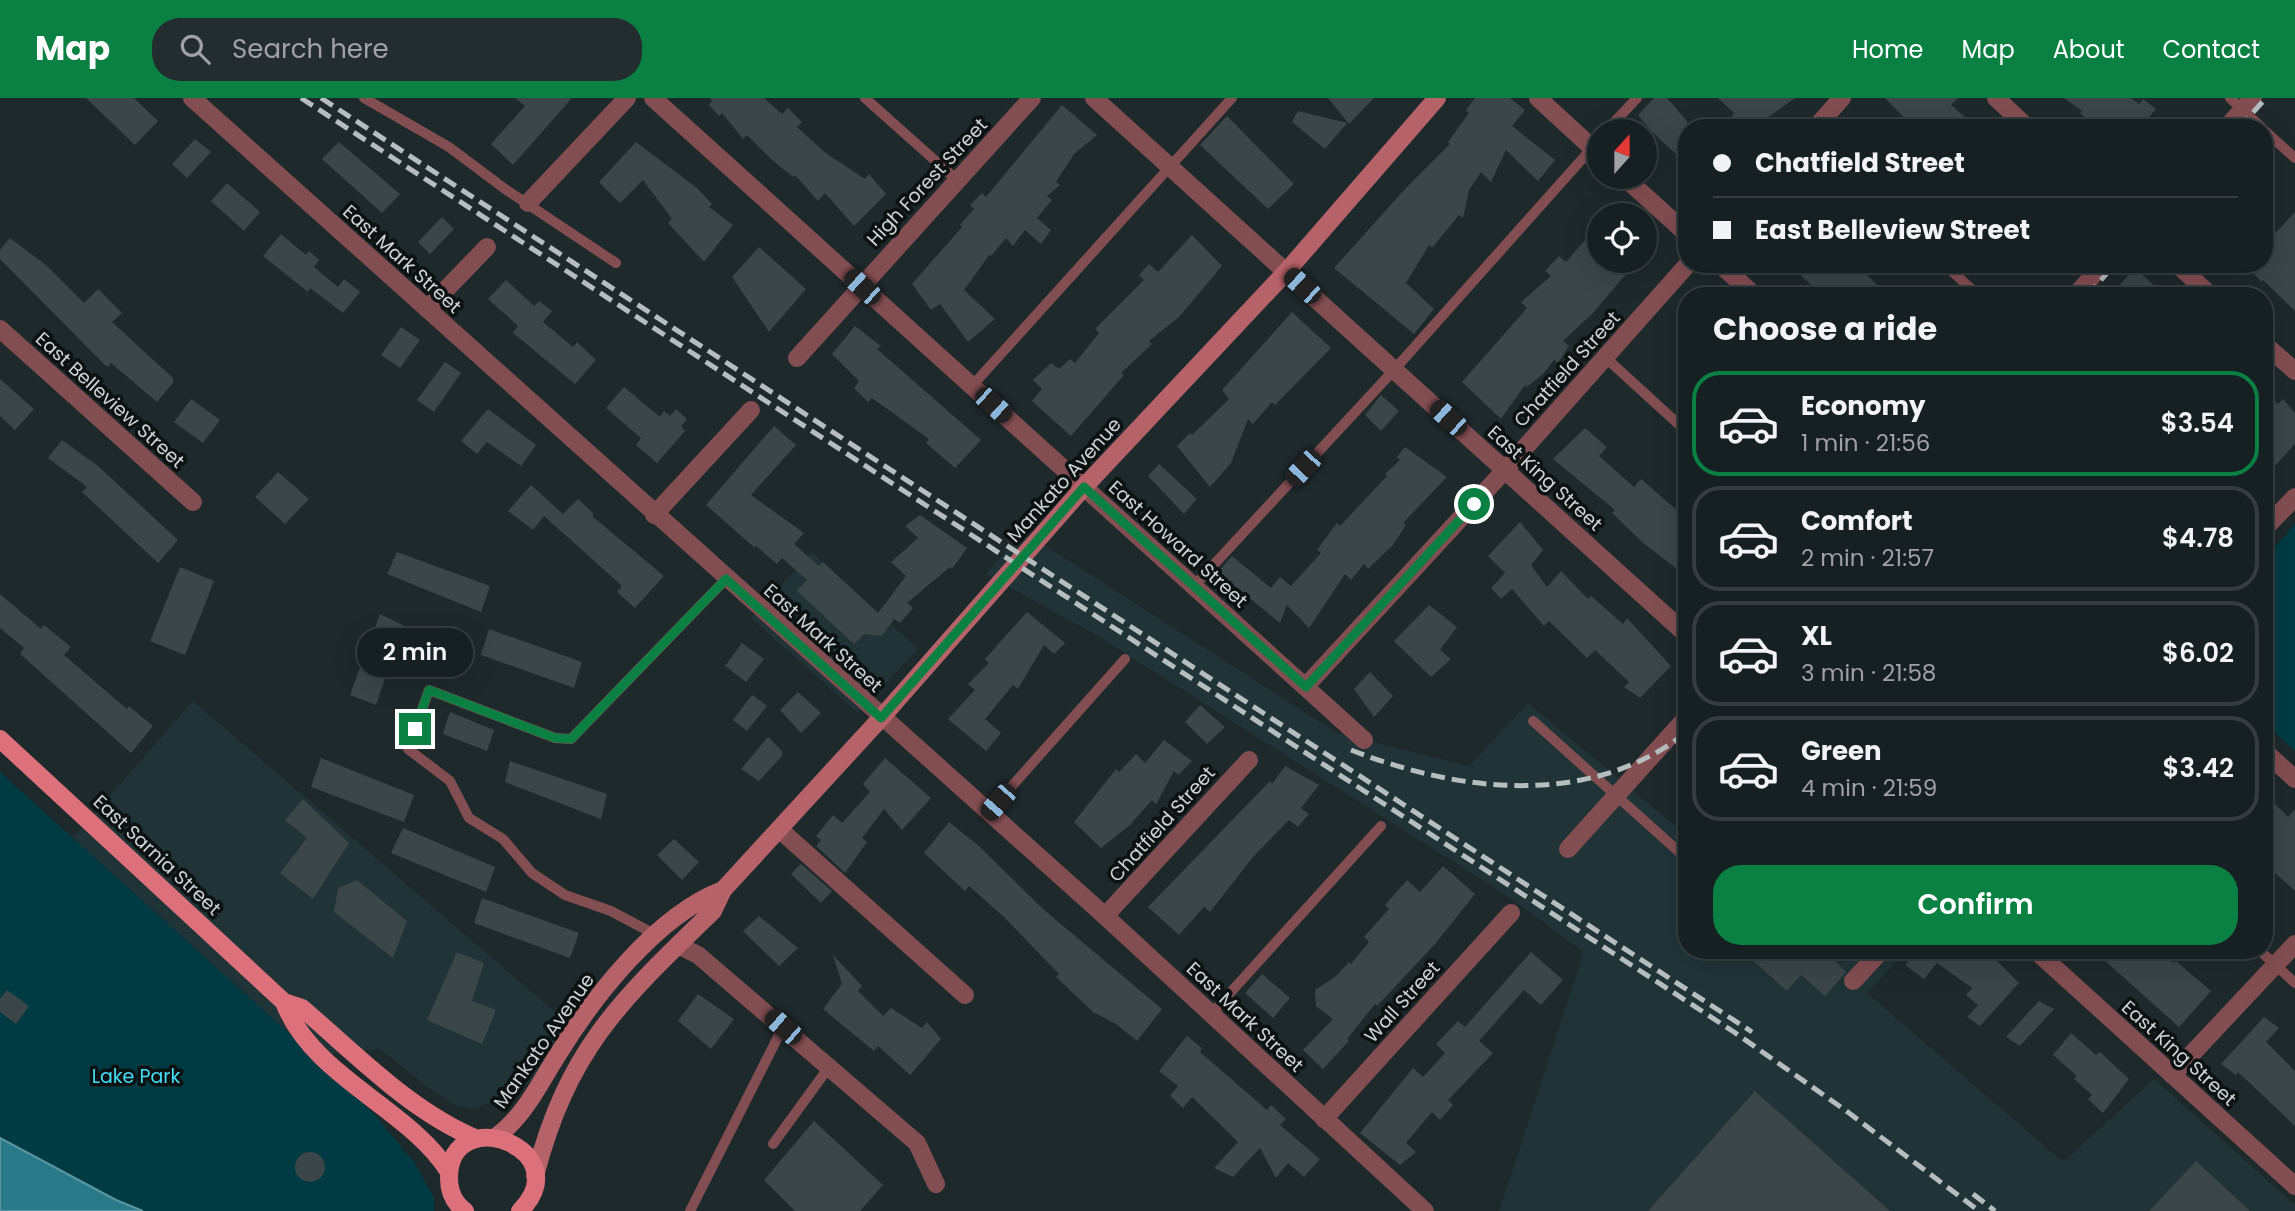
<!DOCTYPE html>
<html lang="en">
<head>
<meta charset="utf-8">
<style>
	:root { --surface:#161f21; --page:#232c2e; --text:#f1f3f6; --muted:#9ea2a5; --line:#353d3f; --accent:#0b8043 }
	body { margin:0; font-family:Poppins,sans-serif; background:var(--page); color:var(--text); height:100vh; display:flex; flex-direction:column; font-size:26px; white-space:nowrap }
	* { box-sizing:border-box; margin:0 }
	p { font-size:23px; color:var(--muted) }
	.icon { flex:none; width:38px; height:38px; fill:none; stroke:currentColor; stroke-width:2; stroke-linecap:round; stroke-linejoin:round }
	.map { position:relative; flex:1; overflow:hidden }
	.details { position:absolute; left:1678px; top:189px; width:595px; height:672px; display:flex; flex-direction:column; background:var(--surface); border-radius:28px; box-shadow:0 7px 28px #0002,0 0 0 2px var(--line) }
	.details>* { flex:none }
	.top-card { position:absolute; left:1678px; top:21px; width:595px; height:154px; border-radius:28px; box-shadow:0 7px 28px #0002,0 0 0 2px var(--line); display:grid; align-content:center; height:154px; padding:0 35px; background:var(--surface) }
	.needle { width:46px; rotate:21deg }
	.fabs { position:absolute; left:1587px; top:21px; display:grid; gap:14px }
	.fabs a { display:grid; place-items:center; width:70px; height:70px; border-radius:50%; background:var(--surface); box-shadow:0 7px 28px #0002,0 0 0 2px var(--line); font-size:35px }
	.end { position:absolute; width:32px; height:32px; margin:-16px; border:9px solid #0b8043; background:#fff; box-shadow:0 0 0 4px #fff }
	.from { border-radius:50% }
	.bubble { position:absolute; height:49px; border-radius:24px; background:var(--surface); box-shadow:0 7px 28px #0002,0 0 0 2px var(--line); font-size:23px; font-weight:600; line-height:49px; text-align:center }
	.car { position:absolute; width:21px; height:42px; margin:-21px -10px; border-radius:9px; box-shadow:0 0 5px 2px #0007; background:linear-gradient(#222 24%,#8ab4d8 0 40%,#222 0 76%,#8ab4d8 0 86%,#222 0) }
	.top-card b { display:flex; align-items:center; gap:24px; height:66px; font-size:26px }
	.top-card b+b { border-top:2px solid var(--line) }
	.top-card i { width:18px; height:18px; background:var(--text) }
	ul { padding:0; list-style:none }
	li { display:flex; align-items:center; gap:21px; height:105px; margin:0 14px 10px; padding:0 21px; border:4px solid var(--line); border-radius:28px }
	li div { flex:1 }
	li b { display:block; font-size:26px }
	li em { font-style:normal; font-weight:600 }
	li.current { border-color:var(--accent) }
	li>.icon { width:63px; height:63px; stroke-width:1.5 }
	h2 { padding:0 35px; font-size:32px; line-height:84px }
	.action { display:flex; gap:14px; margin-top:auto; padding:14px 35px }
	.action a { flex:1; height:80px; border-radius:28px; background:var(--accent); color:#fff; font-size:28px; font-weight:600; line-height:80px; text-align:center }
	header { display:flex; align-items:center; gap:42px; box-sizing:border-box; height:98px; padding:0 35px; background:var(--accent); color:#fff }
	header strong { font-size:33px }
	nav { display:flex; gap:38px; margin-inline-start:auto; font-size:24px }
	.search { width:490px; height:63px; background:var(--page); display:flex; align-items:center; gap:18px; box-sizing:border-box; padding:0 24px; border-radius:28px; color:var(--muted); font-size:26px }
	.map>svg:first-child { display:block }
</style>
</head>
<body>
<header>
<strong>Map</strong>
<div class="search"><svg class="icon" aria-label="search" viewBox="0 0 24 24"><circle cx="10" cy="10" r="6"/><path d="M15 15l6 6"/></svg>Search here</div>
<nav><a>Home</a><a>Map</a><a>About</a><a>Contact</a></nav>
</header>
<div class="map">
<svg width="2295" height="1113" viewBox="0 0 2295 1113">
	<rect width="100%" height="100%" fill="#1e292c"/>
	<path fill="#203438" d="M1024,434L1337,635L1469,668L1528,605L1687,738V852H1908L1867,895L2063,1064L2154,981L2295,1107V1113H1499L1584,854L1506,797L1098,538L986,476Z
		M812,454L918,551L858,615L751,520Z
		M193,603L569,926L533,982L507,1000L471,1011L459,1009L434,994L380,951L314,958L73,740Z"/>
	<path fill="#003b44" d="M2295,426V653L2265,626L2264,461Z
		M0,674L314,958L374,1016L415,1065L434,1100V1113H0Z"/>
	<path fill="#297a88" stroke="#5a95a0" stroke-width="2" d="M0,1040L116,1102L143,1113H0Z"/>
	<path fill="#3a4648" d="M86,0H134L158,23L135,47Z
		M515,0H572L513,67L491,46L525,8Z
		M710,0H764L782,16L788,10L802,24L797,29L827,56L865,81L869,76L886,96L854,128L825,95L818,103L795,77L793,79L771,61L747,37L743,41L722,15L719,18L709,7L712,3Z
		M1328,0H1374L1349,26Z
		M1475,0H1510L1525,12L1512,28L1555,62L1538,83L1506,52L1491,84L1481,74L1469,92L1463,120L1459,117L1432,150L1429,147L1406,185L1434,211L1414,236L1334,170L1405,91L1450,46L1448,44L1469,15L1466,12Z
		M1654,0H1667L1687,23V66L1652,34L1638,17Z
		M1718,0H1795L1753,30H1724L1734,15Z
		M1885,0H1958L1951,7L1977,30H1914Z
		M2064,0H2131L2139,6L2143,1L2156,11L2149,19L2164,30H2095L2080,15L2082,13Z
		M1062,7L1097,37L1074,56L1056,84L1060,87L1047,98L1052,102L1037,120L1051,132L1041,146L1025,132L1013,148L1006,140L991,158L990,156L964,192L995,221L968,244L940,206L931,212L912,186L962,129L960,127L974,111L970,107L982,95L986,99Z
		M1298,13L1347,25L1325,51L1292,24Z
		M1227,18L1294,86L1268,111L1200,47Z
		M195,41L211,54L187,80L172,66Z
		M339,44L400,96L382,115L322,61Z
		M636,44L697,90L712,106L709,109L733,127L704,164L668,125L672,121L643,82L620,105L599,84Z
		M227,85L260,114L244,133L211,103Z
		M2295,114V213L2263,182L2261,184L2246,166H2264V147Z
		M442,119L454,131L430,156L418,144Z
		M1592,134L1600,141V163H1637L1593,215L1563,243L1569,248L1558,265L1554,262L1543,276L1527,289L1525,287L1501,321L1462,284L1527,210L1521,204L1551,178L1545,173L1559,158L1566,164Z
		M281,136L306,157L309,153L319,162L314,169L338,189L344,181L360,194L343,215L310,190L308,194L263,158Z
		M1192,137L1222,168L1179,219L1149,243L1152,246L1121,275L1124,277L1071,338L1032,303L1042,291L1033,282L1051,265L1059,271L1070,261L1075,265L1099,235L1095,231L1144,182L1139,177L1149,166L1158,174Z
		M10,140L47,168L84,205L98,191L122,215L112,224L173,280V285L157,304L111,265L107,269L0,161V152Z
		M759,149L806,191L769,234L732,179Z
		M1789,166H1855L1889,198H1823Z
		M2135,170L2166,198H2110Z
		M506,182L534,208L539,203L552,213L543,224L573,249L577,244L596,262L575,286L513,235L518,228L488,201Z
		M1292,214L1331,250L1275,307L1272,304L1253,326L1248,321L1231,365L1210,389L1177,348L1190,335L1192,337L1229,301L1222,292Z
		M855,228L881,248L877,251L981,342L955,370L926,345L929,341L872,300L868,304L854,290L859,283L832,256Z
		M401,229L420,242L400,270L381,257Z
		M445,264L461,275L434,314L417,302Z
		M0,281L34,311L15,332L0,318Z
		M624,289L660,319L664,313L670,318L676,311L687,321L681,328L685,333L657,365L636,347L641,340L606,310Z
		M2264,292L2278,306L2283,301L2295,315V346L2274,369L2264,360Z
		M1381,297L1399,313L1381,333L1365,317Z
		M191,301L220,322L203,345L174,324Z
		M488,311L536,347L521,368L487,344L477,356L461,343Z
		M774,328L796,347L751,397L804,435L794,446L819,468L823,464L878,515L906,478L891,464L918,440L905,428L920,417L967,450L952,471L950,469L907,505L913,510L900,525L894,521L882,538L864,536L854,546L797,493L807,482L782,460L777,466L756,448L755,450L706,407Z
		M1585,330L1607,349L1599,358L1634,389L1641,381L1687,421V479L1642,444L1612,415L1615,412L1553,361Z
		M62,342L98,368L178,442L158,465L82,394L87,389L48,360Z
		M1405,349L1447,379L1403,425L1406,427L1393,447L1368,471L1364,466L1351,482L1345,476L1309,530L1287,507L1280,525L1218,474L1232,458L1271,490L1280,479L1291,488L1321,455L1317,452L1337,425L1340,428L1387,378L1385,376L1400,362L1397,359Z
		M1159,366L1197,401L1184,416L1148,378Z
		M278,374L309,401L285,426L255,399Z
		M531,387L563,416L578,401L594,416L592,418L664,478L635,510L617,494L622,488L544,418L533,432L508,413Z
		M1520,424L1543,452L1531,467L1547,489L1561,473L1588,501L1591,498L1623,526L1627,520L1671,568L1640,600L1624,589L1629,584L1595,552L1587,560L1549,523L1544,528L1512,491L1501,501L1491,490L1505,475L1488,458Z
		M397,454L490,488L481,514L387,476Z
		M180,469L214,483L185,557L150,543Z
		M0,496L41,531L44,527L71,549L64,557L127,611L129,608L153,628L131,655L20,556L24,550L0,530Z
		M1429,507L1457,529L1440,552L1451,561L1431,579L1394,543Z
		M1027,514L1065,545L1054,556L1044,547L1018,591L1013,587L985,621L1001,635L986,653L948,621L975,592L968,586L989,565L985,561Z
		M380,516L403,527L376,607L350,597Z
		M489,531L582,564L574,590L481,557Z
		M742,545L764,561L746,584L725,568Z
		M1370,574L1393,598L1374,619L1354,591Z
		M798,594L821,615L801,635L780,612Z
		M752,597L767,608L747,633L733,622Z
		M1200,607L1225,629L1207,646L1185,624Z
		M450,614L494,632L487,653L443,636Z
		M768,639L782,653V658L759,683L741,671Z
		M1164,642L1192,663L1178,677L1174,673L1156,706L1152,702L1130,727L1101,750L1074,724L1116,671L1119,674L1136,656L1145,665Z
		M321,660L414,697L404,724L311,689Z
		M885,660L931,700L902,732L884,711L862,740L867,744L845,775L816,748L821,742L816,738L833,717L842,725L870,694L863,686Z
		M510,663L607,696L601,721L505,684Z
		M1285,668L1319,687L1301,710L1309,716L1298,729L1289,722L1253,759L1210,814L1204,809L1179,837L1148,809L1270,683L1272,686Z
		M2264,695L2288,719L2295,711V793L2264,765Z
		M303,701L349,745L313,801L280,775L307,740L285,722Z
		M949,724L979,748L1043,811L1162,911L1137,943L1116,926L1093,914L1056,879L1059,876L1005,820L969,788L965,793L924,755Z
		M403,730L495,769L486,794L391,755Z
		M674,741L699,764L682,782L657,757Z
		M801,766L832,793L821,805L791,776Z
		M1443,768L1475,796L1435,846L1377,908L1375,906L1347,941L1349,943L1323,971L1303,952L1333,921L1316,908L1315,892L1335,879L1349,864L1351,866L1369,844L1364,839L1389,811L1385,807L1407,782L1420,794Z
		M357,782L407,823L393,860L334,814L338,790Z
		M482,800L579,835L570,860L474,825Z
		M759,818L798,850L779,868L743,833Z
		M1741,852H1845L1835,863L1846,874L1825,898L1801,877L1787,893Z
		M1918,852H1986L2019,885L1980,928L1967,919L1978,907L1966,897L1972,890L1937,865L1924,881L1905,867Z
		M2113,852H2152L2174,865L2176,863L2211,893L2179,929L2104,862Z
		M457,854L484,865L472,903L496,912L482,946L427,922Z
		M1531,854L1563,882L1541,907L1524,892L1479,943L1493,955L1448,1002L1453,1007L1440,1022L1432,1014L1406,1045L1416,1054L1400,1067L1360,1035L1413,970L1423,979L1445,955L1436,946L1458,923L1465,929Z
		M833,857L862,888L858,893L883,918L891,910L922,930L927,924L941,941L910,977L878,948L874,953L823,911L842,886Z
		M1262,876L1290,900L1273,920L1245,895Z
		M7,892L29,908L16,926L0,914V901Z
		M698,896L734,921L711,951L678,923Z
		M2039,903L2054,911L2020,948L2006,939Z
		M2264,919L2279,930L2266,944L2295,973V1028L2238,974L2236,977L2221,966Z
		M2071,935L2096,957L2100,954L2129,981L2103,1015L2088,1001L2092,997L2074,981L2077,978L2053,957Z
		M1187,938L1202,950L1200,954L1267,1012L1271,1007L1286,1021L1280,1027L1320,1061L1304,1079L1288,1065L1276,1080L1260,1050L1233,1079L1214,1070L1238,1044L1192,999L1183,1010L1170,998L1178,988L1159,973Z
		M1755,993L1890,1113H1648Z
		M814,1023L883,1087L860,1113H795L764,1082Z
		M295 1069a15 15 0 1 1 30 0a15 15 0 1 1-30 0Z
		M2196,1063L2250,1113H2149Z"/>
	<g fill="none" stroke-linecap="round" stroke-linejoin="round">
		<path stroke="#834e52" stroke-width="10" d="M364,0L449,49L505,91L616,165
			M865,0L958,83
			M2230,0L2262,30
			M2264,32L2295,60
			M1606,33L1637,0
			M1944,166L1979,198
			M1606,260L1687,334
			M972,288L1232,0
			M1194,488L1394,272L1600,41
			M1533,623L1687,761
			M988,715L1125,561
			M656,837L611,813L565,797L532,775L503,741L469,720L450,683L408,651L429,592L555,640L571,641L726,481
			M2259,852L2295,885
			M1211,916L1381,728
			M773,1046L829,969
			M690,1113L783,929"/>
		<path stroke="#834e52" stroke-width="18" d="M192,0L1105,818L1425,1113
			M653,0L1364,642
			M1094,0L1286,174
			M1538,0L1600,57
			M1996,0L2028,30
			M1815,30L1842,0
			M2226,30L2253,0
			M1624,79L1687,136
			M528,105L627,0
			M1720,166L1755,198
			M2177,166L2211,198
			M2075,198L2103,166
			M427,211L487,149
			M0,231L193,404
			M2264,246L2295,273
			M797,260L1032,0
			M654,417L751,312
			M2264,431L2295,399
			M1305,589L1505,372L1688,166
			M2264,653L2295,681
			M779,731L965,897
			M1568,751L1687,619
			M1105,818L1249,662
			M678,847L698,857L917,1045L936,1086
			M1853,883L1882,852
			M2172,977L2295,846
			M1324,1021L1511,815"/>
		<path stroke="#834e52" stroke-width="18" d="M1286,174L1687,537
			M2035,852L2295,1088"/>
		<path stroke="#b66269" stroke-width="18" d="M496,1039C525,1017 538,988 557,958C593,899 657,817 723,792
			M535,1078C568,950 622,901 713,813L723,792L881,620L1084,389L1286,174L1437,0"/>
		<path stroke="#dd717b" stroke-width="18" d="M0,641L284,904L302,910C357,957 410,1013 477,1041
			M284,904C312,979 409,1010 449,1074
			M465,1113C454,1105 449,1094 449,1080C449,1002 581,1051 520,1113"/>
		<path stroke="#b5bdbf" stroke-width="5" stroke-dasharray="14 7" stroke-linecap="butt" d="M301,0L1734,934L1845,1012L1979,1113
			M321,0L1752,934
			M2239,30L2266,0
			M2087,198L2115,166
			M1351,652C1458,694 1589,711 1687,634
			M1973,1096L1995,1113"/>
	</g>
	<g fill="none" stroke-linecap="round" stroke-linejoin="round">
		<path stroke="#0b8043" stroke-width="9" d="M415,631L429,592L555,640L571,641L726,481L881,620L1084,389L1306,589L1474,406"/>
	</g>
	<g text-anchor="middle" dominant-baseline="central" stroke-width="7" stroke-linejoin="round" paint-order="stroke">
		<g font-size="19" fill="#ced5d7" stroke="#0c1112">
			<text transform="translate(927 84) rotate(-47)">High Forest Street</text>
			<text transform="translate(402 161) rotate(42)">East Mark Street</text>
			<text transform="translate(1567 271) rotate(-48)">Chatfield Street</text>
			<text transform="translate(110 302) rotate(42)">East Belleview Street</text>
			<text transform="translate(1545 380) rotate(42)">East King Street</text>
			<text transform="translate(1064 382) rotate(-48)">Mankato Avenue</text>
			<text transform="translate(1178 446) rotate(42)">East Howard Street</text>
			<text transform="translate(823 540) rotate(42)">East Mark Street</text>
			<text transform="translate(1162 726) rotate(-48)">Chatfield Street</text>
			<text transform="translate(157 757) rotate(43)">East Sarnia Street</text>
			<text transform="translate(1402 904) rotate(-48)">Wall Street</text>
			<text transform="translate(1245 919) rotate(43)">East Mark Street</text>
			<text transform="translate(544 943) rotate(-55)">Mankato Avenue</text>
			<text transform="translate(2179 955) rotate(42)">East King Street</text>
		</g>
		<g font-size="19" fill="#44ddf7" stroke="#0c1112">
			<text x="136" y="978">Lake Park</text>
		</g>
	</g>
</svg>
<div class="fabs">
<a><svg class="needle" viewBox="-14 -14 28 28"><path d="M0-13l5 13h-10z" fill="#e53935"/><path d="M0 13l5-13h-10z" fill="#9ea2a5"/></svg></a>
<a><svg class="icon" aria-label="locate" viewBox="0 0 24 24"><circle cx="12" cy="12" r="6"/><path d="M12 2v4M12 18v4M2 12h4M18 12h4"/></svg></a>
</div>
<i class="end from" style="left:1474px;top:406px"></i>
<i class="end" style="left:415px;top:631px"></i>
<div class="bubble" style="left:357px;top:530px;width:116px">2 min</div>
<i class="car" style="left:1302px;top:188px;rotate:312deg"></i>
<i class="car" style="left:862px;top:189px;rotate:312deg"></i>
<i class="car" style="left:993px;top:307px;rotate:132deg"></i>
<i class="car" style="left:1448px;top:320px;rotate:312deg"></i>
<i class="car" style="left:1303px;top:370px;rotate:223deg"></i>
<i class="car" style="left:998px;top:704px;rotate:221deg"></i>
<i class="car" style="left:783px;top:929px;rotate:311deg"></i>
<div class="top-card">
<b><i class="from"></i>Chatfield Street</b>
<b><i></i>East Belleview Street</b>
</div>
<section class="details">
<h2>Choose a ride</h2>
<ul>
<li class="current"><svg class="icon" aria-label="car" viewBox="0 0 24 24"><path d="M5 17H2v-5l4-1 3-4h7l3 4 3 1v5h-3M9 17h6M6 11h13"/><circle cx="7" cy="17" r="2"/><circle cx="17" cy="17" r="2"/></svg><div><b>Economy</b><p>1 min · 21:56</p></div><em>$3.54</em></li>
<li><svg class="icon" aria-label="car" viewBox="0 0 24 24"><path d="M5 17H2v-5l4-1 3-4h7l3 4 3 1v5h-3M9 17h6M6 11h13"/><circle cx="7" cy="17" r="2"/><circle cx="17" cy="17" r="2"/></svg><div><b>Comfort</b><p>2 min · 21:57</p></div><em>$4.78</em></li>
<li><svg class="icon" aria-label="car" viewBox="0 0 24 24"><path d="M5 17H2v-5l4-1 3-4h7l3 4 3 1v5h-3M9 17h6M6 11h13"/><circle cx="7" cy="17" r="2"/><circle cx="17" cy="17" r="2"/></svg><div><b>XL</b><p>3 min · 21:58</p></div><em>$6.02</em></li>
<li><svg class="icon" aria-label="car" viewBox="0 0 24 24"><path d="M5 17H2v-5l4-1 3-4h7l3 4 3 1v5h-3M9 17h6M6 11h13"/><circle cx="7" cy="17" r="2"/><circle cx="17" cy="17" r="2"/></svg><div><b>Green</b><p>4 min · 21:59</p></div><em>$3.42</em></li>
</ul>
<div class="action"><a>Confirm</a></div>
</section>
</div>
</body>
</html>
